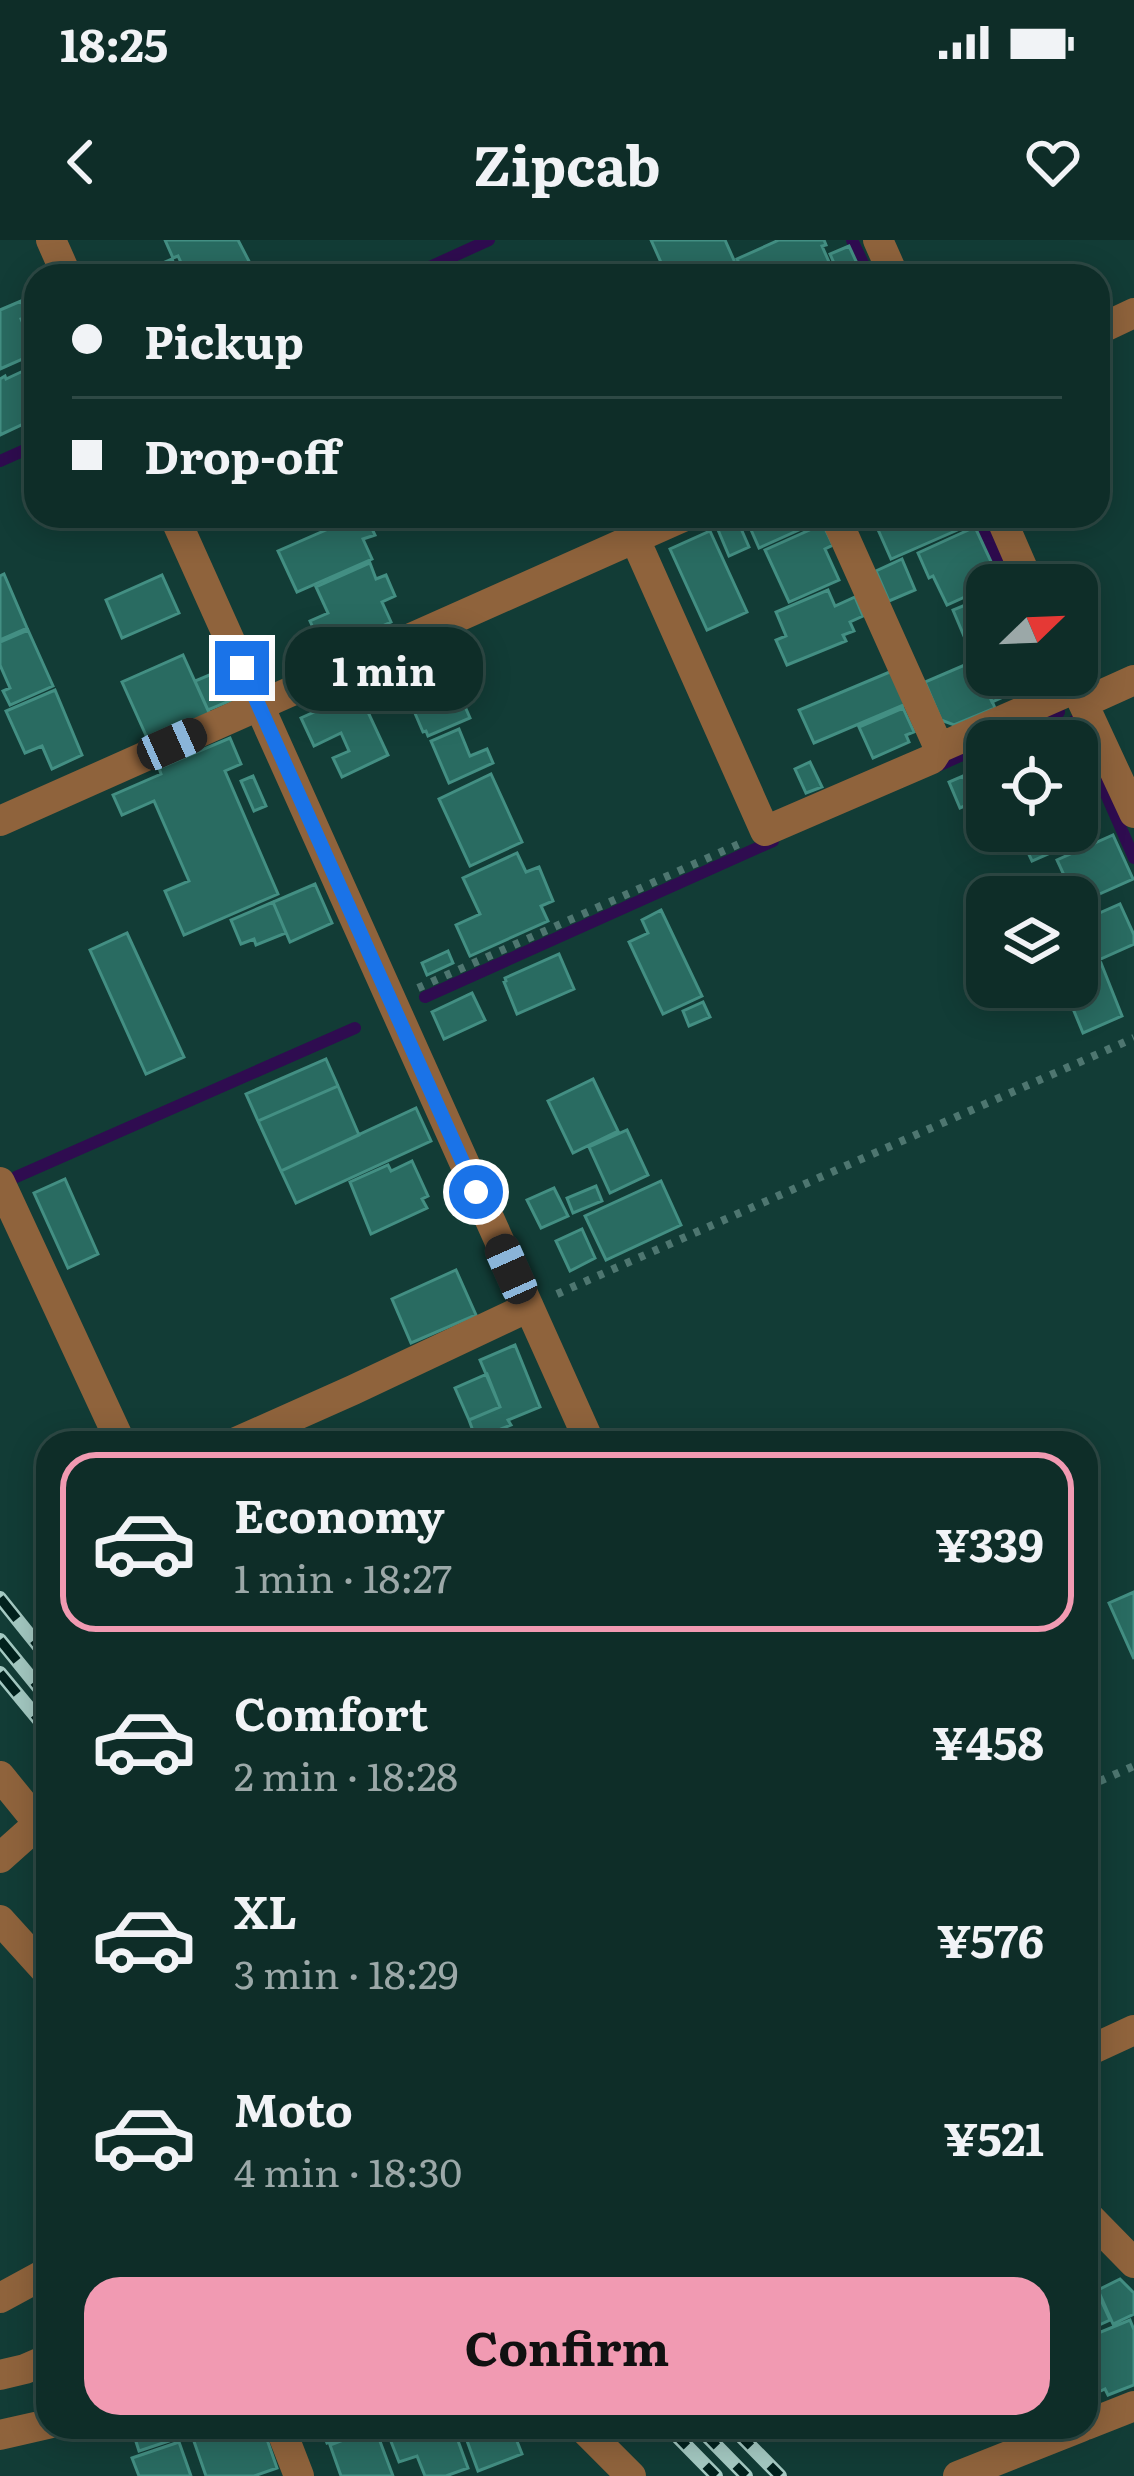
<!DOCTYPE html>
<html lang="en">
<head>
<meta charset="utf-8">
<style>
	:root { --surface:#0e2d28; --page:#1c3934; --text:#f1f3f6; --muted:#9ba8a8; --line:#2e4945; --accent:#f19ab2 }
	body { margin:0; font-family:Literata,serif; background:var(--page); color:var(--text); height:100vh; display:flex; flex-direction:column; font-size:45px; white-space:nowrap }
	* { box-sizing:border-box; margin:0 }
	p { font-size:39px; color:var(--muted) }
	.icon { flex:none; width:66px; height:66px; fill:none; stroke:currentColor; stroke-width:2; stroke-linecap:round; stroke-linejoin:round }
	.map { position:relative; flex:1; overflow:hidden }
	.sheet { position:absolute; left:36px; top:1191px; width:1062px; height:1008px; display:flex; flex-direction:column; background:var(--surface); border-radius:36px; box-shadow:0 6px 30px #0003,0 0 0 3px var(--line) }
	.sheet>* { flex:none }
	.banner { position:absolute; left:24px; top:24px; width:1086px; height:264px; border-radius:36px; box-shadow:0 6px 30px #0003,0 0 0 3px var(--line); display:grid; align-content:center; height:264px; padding:0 48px; background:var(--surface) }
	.needle { width:78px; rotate:67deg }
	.controls { position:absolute; left:966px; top:324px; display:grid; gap:24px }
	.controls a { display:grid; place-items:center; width:132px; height:132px; border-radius:24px; background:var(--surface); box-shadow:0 6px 30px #0003,0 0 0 3px var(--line); font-size:60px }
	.end { position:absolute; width:54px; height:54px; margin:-27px; border:15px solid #1a73e8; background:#fff; box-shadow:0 0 0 6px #fff }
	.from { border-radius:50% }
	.bubble { position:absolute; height:84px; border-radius:36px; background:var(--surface); box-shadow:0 6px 30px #0003,0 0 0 3px var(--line); font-size:39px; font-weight:700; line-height:84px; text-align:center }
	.car { position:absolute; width:36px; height:72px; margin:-36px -18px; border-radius:15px; box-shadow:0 0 9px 3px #0007; background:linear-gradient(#222 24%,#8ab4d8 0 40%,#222 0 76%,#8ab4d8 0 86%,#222 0) }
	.banner b { display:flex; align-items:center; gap:42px; height:114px; font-size:45px }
	.banner b+b { border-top:3px solid var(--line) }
	.banner i { width:30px; height:30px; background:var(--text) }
	ul { padding:21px 0 0; list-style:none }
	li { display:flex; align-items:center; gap:36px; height:180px; margin:0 24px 18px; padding:0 24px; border:6px solid transparent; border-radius:36px }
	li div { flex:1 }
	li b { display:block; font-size:45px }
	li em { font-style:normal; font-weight:700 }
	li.current { border-color:var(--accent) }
	li>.icon { width:108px; height:108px; stroke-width:1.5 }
	.cta { display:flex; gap:24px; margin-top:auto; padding:24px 48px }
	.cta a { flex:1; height:138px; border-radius:36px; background:var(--accent); color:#111; font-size:48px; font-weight:700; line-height:138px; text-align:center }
	.status { display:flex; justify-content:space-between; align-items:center; height:84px; padding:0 60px; background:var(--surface); direction:ltr }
	.status svg { height:33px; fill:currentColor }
	header { display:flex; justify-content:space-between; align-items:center; height:156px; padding:0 48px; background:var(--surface); font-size:54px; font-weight:700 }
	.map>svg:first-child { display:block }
</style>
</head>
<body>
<div class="status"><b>18:25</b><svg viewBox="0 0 49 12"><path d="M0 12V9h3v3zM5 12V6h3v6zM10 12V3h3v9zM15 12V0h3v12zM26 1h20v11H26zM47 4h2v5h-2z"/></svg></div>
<header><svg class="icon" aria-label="back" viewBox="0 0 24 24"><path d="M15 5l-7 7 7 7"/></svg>Zipcab<svg class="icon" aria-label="heart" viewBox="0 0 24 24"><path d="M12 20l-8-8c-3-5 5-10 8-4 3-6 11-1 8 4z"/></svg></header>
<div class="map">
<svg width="1134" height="2236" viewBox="0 0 1134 2236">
	<rect width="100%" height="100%" fill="#123c36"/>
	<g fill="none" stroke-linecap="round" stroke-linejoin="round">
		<path stroke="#2f0c50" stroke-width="12" d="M852,0L869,36
			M410,36L489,0
			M0,221L36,205
			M977,276L1009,345
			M1074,481L1134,618
			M994,501L1059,472
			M933,528L987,504
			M425,757L773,601
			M16,937L355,788"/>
	</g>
	<path fill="#296b61" stroke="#438f83" stroke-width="3" d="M165,0H238L252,27L233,36H187L178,16L173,18Z
		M651,0H725L741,36H667Z
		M779,0H824L826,5L822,6L833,31L821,36H745L737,19Z
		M849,6L856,21L837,30L830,14Z
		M172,19L179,36H133Z
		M21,61L28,77L21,79L36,113L0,129V70Z
		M36,125V178L0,195V139L5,136L6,139Z
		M358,276H366L375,295L363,299L372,319L297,352L278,311Z
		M745,276H819L821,280L759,308Z
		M872,276H957L962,288L891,319Z
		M736,277L749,307L729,316L716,285Z
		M823,284L833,305L825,309L839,340L789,362L765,310Z
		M975,287L1000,341L947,365L933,336L929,338L918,313Z
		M710,291L747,372L707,390L670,309Z
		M902,319L915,350L889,361L876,331Z
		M370,323L376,339L386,335L395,356L382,362L391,382L324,412L310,381L328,373L316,347Z
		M4,334L27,388L0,400V336Z
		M162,335L179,373L122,398L106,360Z
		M828,350L835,366L855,357L863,376L850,382L854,391L843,395L846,401L787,425L776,400L786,396L776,372Z
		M987,356V422L977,427L953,370Z
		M28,390L53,446L10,465L3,451L10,448L0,425V402Z
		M183,415L210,475L149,502L122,442Z
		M974,421L995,468L954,485L941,480L925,442Z
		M446,423L470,478L428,496L426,491L423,492L411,464L408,465L404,455L409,453L404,441Z
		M219,431L232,460L208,470L195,441Z
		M892,431L906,464L814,503L799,470Z
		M997,435H1004L1012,453L992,462L983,441Z
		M356,437L371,468L367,470L388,515L342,537L333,518L349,511L341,493L314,506L301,478L334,463L328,450Z
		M55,450L82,515L52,529L42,506L25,513L6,471Z
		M903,468L914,492L906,495L909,502L873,518L859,487Z
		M459,489L470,516L487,509L493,523L449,543L431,501Z
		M230,498L241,524L225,531L278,654L184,695L165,651L189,641L154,561L122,575L113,555L161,534L159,528Z
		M810,522L822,547L806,553L795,529Z
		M491,534L522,602L470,626L439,559Z
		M253,536L266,566L254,571L241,541Z
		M963,536L974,562L960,568L949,542Z
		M1077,568L1089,596L1032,621L1018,591H1077Z
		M1113,595L1133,639L1077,664V657H1074L1057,620Z
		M517,613L526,632L539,627L553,661L541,666L548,681L470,716L456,685L480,674L463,638Z
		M315,644L332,683L290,702L273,662Z
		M273,662L286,693L256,705L254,699L241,704L231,680Z
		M1120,664L1134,695V704L1085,726L1077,707V683Z
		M661,670L702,756L663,774L629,702L648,693L642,680Z
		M127,693L184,817L146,834L90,710Z
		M448,711L453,723L427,735L422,723Z
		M559,714L574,749L517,774L504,742L506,741L505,738Z
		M1101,723L1122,776L1083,793L1064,747H1077V733Z
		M472,753L485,780L444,799L432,772Z
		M703,762L710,777L689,786L683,771Z
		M326,819L338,846L258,881L246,854Z
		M593,839L618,891L573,913L548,861Z
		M338,846L359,895L281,931L258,881Z
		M416,868L431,901L296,963L281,931Z
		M627,890L648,935L610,953L589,907Z
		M412,921L428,956L422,959L427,968L371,994L350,942L388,925L391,931Z
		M65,939L98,1014L68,1028L34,953Z
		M661,941L681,985L606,1020L585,976Z
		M596,946L602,961L573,973L567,958Z
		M554,948L568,976L541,988L527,960Z
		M582,989L595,1018L570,1031L556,1001Z
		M456,1030L476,1075L411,1103L392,1059Z
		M515,1105L540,1167L508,1180L511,1185L476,1199L469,1180L500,1167L480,1120Z
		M487,1134L500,1167L469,1180L455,1148Z
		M1134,1352V1419L1109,1363Z
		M1086,2027L1110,2080L1086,2091Z
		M1120,2039L1134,2053V2074L1113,2084L1098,2050Z
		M1130,2080L1134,2090V2145L1108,2155L1105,2149L1092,2155L1086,2139V2098Z
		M137,2187H178L181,2197L139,2211L132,2189Z
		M189,2187H239L242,2195L263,2188L277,2228L254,2236H206Z
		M321,2187H369L327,2203Z
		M423,2187H453L468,2228L446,2236H425L417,2216L399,2222L390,2199Z
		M462,2187H506L515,2196L522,2214L478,2231Z
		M375,2188L393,2236H341L330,2205Z
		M179,2202L191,2236H139L132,2218Z"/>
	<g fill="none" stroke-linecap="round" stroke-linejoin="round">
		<path stroke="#4e7670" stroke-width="8" stroke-dasharray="6 9" stroke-linecap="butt" d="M418,748L739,604
			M557,1054L1134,798
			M1086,1547L1134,1526"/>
		<path stroke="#8f633c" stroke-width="30" d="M51,0L67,36
			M878,0L894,36
			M1098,90L1134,73
			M174,276L590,1203
			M835,276L939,508
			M1000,276L1030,345
			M635,299L765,591L932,519L939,508L1076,448
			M1070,435L1134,573
			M1083,463L1134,440
			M0,581L685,276
			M0,942L121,1203
			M234,1203L353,1150L529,1067
			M0,1536L48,1595
			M0,1618L38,1584
			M0,1680L48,1733
			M1086,1812L1134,1790
			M1086,1974L1134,2023
			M0,2058L48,2032
			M0,2135L25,2129L48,2119
			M1086,2185L1134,2166
			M280,2187L299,2236
			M582,2187L631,2236
			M0,2195L48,2184
			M958,2236L1081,2187"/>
		<defs>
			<path id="rail" d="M0,1358L48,1418
				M0,1400L48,1459
				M0,1433L48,1491
				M668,2187L716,2236
				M698,2187L746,2236
				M732,2187L780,2236"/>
		</defs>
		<use href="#rail" stroke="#a4c9c2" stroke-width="14"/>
		<use href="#rail" stroke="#01211d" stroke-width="9" stroke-dasharray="27" stroke-linecap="butt"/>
	</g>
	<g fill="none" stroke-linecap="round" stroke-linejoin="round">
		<path stroke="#1a73e8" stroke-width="15" d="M242,428L476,952"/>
	</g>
</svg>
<div class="controls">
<a><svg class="needle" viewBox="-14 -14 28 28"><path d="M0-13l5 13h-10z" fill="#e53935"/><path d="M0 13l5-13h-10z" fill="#9ba8a8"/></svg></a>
<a><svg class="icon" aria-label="locate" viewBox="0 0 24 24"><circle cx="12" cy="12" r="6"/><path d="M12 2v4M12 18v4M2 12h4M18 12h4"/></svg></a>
<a><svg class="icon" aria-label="layers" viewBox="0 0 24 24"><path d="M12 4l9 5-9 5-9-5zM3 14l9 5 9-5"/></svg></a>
</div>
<i class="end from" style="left:476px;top:952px"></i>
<i class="end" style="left:242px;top:428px"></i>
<div class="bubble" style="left:285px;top:387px;width:198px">1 min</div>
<i class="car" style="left:172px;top:504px;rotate:66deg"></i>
<i class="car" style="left:511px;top:1029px;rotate:336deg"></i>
<div class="banner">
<b><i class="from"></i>Pickup</b>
<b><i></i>Drop-off</b>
</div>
<section class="sheet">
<ul>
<li class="current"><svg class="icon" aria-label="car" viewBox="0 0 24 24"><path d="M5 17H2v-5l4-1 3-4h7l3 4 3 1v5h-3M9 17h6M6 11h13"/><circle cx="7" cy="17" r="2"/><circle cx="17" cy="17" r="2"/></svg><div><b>Economy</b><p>1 min · 18:27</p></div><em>¥339</em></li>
<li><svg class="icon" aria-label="car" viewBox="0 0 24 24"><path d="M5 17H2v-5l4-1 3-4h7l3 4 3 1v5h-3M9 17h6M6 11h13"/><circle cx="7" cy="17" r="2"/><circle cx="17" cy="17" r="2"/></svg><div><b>Comfort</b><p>2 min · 18:28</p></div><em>¥458</em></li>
<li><svg class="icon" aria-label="car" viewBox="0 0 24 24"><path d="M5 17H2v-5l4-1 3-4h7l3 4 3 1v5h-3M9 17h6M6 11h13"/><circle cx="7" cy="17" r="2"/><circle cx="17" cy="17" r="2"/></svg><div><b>XL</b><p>3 min · 18:29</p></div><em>¥576</em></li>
<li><svg class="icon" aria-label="car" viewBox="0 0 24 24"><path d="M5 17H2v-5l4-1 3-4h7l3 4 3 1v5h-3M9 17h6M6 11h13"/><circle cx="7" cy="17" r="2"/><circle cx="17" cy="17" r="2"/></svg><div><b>Moto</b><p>4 min · 18:30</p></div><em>¥521</em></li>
</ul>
<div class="cta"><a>Confirm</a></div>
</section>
</div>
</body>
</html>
